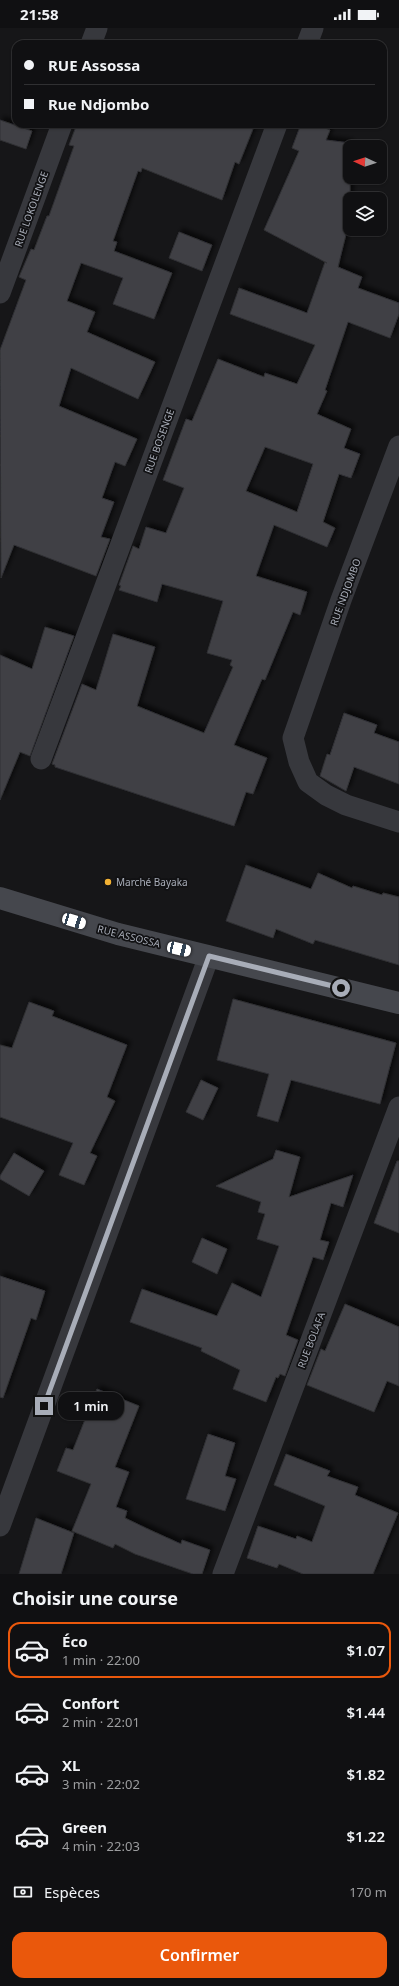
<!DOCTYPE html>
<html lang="fr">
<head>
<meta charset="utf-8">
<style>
	:root { --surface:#101012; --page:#1e1e20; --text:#f1f3f6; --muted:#9c9d9f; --line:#303032; --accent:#ea580c }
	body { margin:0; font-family:"Noto Sans",sans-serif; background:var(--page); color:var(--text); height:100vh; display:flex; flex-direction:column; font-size:15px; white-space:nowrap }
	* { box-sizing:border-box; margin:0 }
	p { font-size:13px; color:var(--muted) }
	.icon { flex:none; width:22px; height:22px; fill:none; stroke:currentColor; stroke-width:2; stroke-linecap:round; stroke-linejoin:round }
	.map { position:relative; height:1546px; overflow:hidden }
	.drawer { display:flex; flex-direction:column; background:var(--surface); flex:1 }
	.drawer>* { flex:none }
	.hud { position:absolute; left:12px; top:12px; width:375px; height:88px; border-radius:12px; box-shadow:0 1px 3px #0004,0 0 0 1px var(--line); display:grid; align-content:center; height:88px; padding:0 12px; background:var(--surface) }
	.needle { width:26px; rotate:273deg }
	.buttons { position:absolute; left:343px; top:112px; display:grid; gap:8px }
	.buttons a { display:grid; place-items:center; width:44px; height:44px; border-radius:8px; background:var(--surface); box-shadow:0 1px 3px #0004,0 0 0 1px var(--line); font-size:20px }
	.end { position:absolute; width:18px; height:18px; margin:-9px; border:5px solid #a8adb8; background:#111; box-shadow:0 0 0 2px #111 }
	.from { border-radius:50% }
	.bubble { position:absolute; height:28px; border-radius:12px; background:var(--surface); box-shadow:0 1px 3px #0004,0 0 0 1px var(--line); font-size:13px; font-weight:600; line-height:28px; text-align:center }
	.car { position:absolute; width:12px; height:24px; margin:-12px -6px; border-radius:5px; box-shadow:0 0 3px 1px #0007; background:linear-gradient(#fff 24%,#345 0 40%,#fff 0 76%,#345 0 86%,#fff 0) }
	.hud b { display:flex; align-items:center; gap:14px; height:38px; font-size:15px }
	.hud b+b { border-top:1px solid var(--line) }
	.hud i { width:10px; height:10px; background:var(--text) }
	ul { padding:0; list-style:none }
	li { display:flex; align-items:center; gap:12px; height:56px; margin:0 8px 6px; padding:0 4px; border:2px solid transparent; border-radius:12px }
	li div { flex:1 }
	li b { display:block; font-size:15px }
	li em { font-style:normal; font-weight:600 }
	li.selected { border-color:var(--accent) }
	li>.icon { width:36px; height:36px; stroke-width:1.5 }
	h2 { padding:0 12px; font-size:18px; line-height:48px }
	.pay { display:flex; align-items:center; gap:10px; height:44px; padding:0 12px; font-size:15px }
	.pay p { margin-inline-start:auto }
	.cta { display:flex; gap:8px; margin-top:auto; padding:8px 12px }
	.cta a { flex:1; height:46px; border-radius:12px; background:var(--accent); color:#fff; font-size:16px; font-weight:600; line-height:46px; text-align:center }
	.status { display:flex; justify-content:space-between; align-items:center; height:28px; padding:0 20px; background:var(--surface); direction:ltr }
	.status svg { height:11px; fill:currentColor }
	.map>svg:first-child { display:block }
</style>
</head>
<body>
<div class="status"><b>21:58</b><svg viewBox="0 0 49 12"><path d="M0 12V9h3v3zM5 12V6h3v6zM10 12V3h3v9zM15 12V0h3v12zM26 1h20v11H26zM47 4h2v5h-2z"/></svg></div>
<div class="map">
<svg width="399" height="1546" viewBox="0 0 399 1546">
	<defs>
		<filter id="shadow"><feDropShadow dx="3.5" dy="-3.5" stdDeviation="2" flood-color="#0009"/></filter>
	</defs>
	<rect width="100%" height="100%" fill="#161618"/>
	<path fill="#404145" stroke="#303034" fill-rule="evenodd" filter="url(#shadow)" d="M0,92L32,103L26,121L0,112Z
		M77,96H255L239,136L235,134L222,172L142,140L141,144L138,143L113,213L117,214L114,223L172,245L154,291L113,276L123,250L81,235L67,273L95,284L87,304L155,334L138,371L71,340L59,378L137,411L125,438L115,434L102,470L114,474L101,509L110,511L96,548L14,517L1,550L0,322L26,252L19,249L31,221L34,222L47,188H49L74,118L69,117Z
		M301,96H315L330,102L326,112L350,115V190L338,239L362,249L358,260L399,275V286L390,310L348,294L325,362L327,363L317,386L351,401L344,420L360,426L351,450L339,446L323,494L335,500L327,519L274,497L256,548L307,564L300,587L293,584L265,652L262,651L234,717L267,730L253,766L246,764L234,798L55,739V737L52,736L82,656L96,662L113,606L155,619L137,678L204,705L233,639L230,637L232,632L207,625L223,573L162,556L157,574L119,562L121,558L119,557L133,518L139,521L146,499L166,505L184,460L163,452L186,391L192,393L218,331L264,349L265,345L297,356L315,317L230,286L239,260L307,285L325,234L327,235L264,202L299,123L292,120ZM265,419L313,436L297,484L246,463Z
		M179,204L212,217L202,243L169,230Z
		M45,599L74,608L30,728L20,724L0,772V627L32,641Z
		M344,685L377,697L374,705L399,714V756L354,739L346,763L320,748L327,726L330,727Z
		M246,837L311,861L318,845L352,860L353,858L382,867L383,865L399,869V937L315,912L313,916L276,901L273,910L226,893Z
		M233,971L396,1015L380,1076L291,1052L278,1094L257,1088L269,1046L217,1032Z
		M29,974L54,983L52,988L127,1017L107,1069L115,1073L90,1125L97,1128L84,1157L59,1147L73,1115L0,1089V1017L12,1020Z
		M201,1052L218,1060L203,1092L186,1084Z
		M276,1122L300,1129L289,1169L353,1147L343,1179L331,1175L320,1212L329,1214L323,1232L313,1229L286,1307L298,1312L285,1348L280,1346L278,1350L276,1349L266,1374L233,1361L240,1342L201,1323L202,1320L130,1294L142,1261L217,1288L232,1255L261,1269L279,1218L257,1211L265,1186L258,1184L261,1174L216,1158L273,1131Z
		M14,1125L44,1143L29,1168L0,1151V1148Z
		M397,1133H399V1205L374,1195Z
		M202,1210L227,1221L217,1246L192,1234Z
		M0,1248L45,1263L36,1292L31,1290L3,1370L0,1369Z
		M345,1276L399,1299V1358L387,1353L374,1384L307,1357L321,1321L325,1323Z
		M97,1361L139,1378L115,1439L129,1444L116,1479L127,1483L125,1490L150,1502L181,1516L182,1512L210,1522L202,1546H193L135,1526L115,1516L113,1520L72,1503L91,1456L57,1443L66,1420L73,1422Z
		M208,1406L235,1415L225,1448L236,1451L225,1483L186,1471Z
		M286,1426L330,1443L327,1448L358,1459L355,1467L398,1485L373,1546H303L279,1536L277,1540L247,1530L258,1498L296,1511L297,1508L312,1514L325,1478L274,1457Z
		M36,1490L74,1505L61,1546H19Z"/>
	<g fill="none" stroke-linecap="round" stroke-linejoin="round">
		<path stroke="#37383d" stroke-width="21" d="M91,16L97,0
			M307,16L313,0
			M0,265L62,96
			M399,418L341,572L293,710L299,734L308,754L326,767L346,777L399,794
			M41,731L277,96
			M0,1498L209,928
			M223,1546L399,1079"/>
		<path stroke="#45474d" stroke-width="22" d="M0,870L118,906L399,975"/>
	</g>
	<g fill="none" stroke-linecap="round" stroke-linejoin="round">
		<path stroke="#a8adb8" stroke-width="5" d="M44,1378L209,928L341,960"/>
	</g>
	<circle fill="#f2b134" stroke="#111113" stroke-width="1.5" cx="108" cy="854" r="4"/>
	<g text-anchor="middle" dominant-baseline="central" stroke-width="3.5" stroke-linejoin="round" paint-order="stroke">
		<g font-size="10" fill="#a8adb8" stroke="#111113">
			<text transform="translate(31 181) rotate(-70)">RUE LOKOLENGE</text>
			<text transform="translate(159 413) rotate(-70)">RUE BOSENGE</text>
			<text transform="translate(345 564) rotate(-70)">RUE NDJOMBO</text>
			<text transform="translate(129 908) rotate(14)">RUE ASSOSSA</text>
			<text transform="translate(311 1312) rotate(-69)">RUE BOLAFA</text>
		</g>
		<g font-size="10" fill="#a8adb8" stroke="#111113" text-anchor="start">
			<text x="116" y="854">Marché Bayaka</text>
		</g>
	</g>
</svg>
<div class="buttons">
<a><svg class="needle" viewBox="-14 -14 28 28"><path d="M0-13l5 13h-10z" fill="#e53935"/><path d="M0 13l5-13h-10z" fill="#9c9d9f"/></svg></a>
<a><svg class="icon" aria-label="layers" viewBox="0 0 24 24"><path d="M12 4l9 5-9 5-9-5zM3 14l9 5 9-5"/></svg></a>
</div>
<i class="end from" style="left:341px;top:960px"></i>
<i class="end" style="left:44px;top:1378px"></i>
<div class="bubble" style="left:58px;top:1364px;width:66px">1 min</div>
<i class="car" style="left:74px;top:893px;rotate:107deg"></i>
<i class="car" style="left:179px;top:921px;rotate:103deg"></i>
<div class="hud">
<b><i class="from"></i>RUE Assossa</b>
<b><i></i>Rue Ndjombo</b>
</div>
</div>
<section class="drawer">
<h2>Choisir une course</h2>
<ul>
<li class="selected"><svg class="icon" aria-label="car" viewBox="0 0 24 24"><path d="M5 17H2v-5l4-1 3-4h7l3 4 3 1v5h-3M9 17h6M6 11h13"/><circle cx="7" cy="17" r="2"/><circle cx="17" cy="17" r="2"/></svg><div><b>Éco</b><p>1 min · 22:00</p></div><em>$1.07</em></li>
<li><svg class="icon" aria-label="car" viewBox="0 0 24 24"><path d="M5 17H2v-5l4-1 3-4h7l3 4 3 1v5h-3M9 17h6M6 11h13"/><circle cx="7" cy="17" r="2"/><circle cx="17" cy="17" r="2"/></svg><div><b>Confort</b><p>2 min · 22:01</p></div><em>$1.44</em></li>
<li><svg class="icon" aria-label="car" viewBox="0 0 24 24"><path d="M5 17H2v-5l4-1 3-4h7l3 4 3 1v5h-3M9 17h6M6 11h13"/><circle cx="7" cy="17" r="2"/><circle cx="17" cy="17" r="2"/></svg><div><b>XL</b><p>3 min · 22:02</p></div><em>$1.82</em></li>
<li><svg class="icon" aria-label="car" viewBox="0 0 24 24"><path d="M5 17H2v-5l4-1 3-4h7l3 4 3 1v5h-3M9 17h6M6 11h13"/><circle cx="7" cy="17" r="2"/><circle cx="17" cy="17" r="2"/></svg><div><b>Green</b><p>4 min · 22:03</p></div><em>$1.22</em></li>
</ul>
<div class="pay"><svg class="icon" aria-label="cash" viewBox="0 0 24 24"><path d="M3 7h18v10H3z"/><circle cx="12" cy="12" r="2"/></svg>Espèces<p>170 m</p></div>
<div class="cta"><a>Confirmer</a></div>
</section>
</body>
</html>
